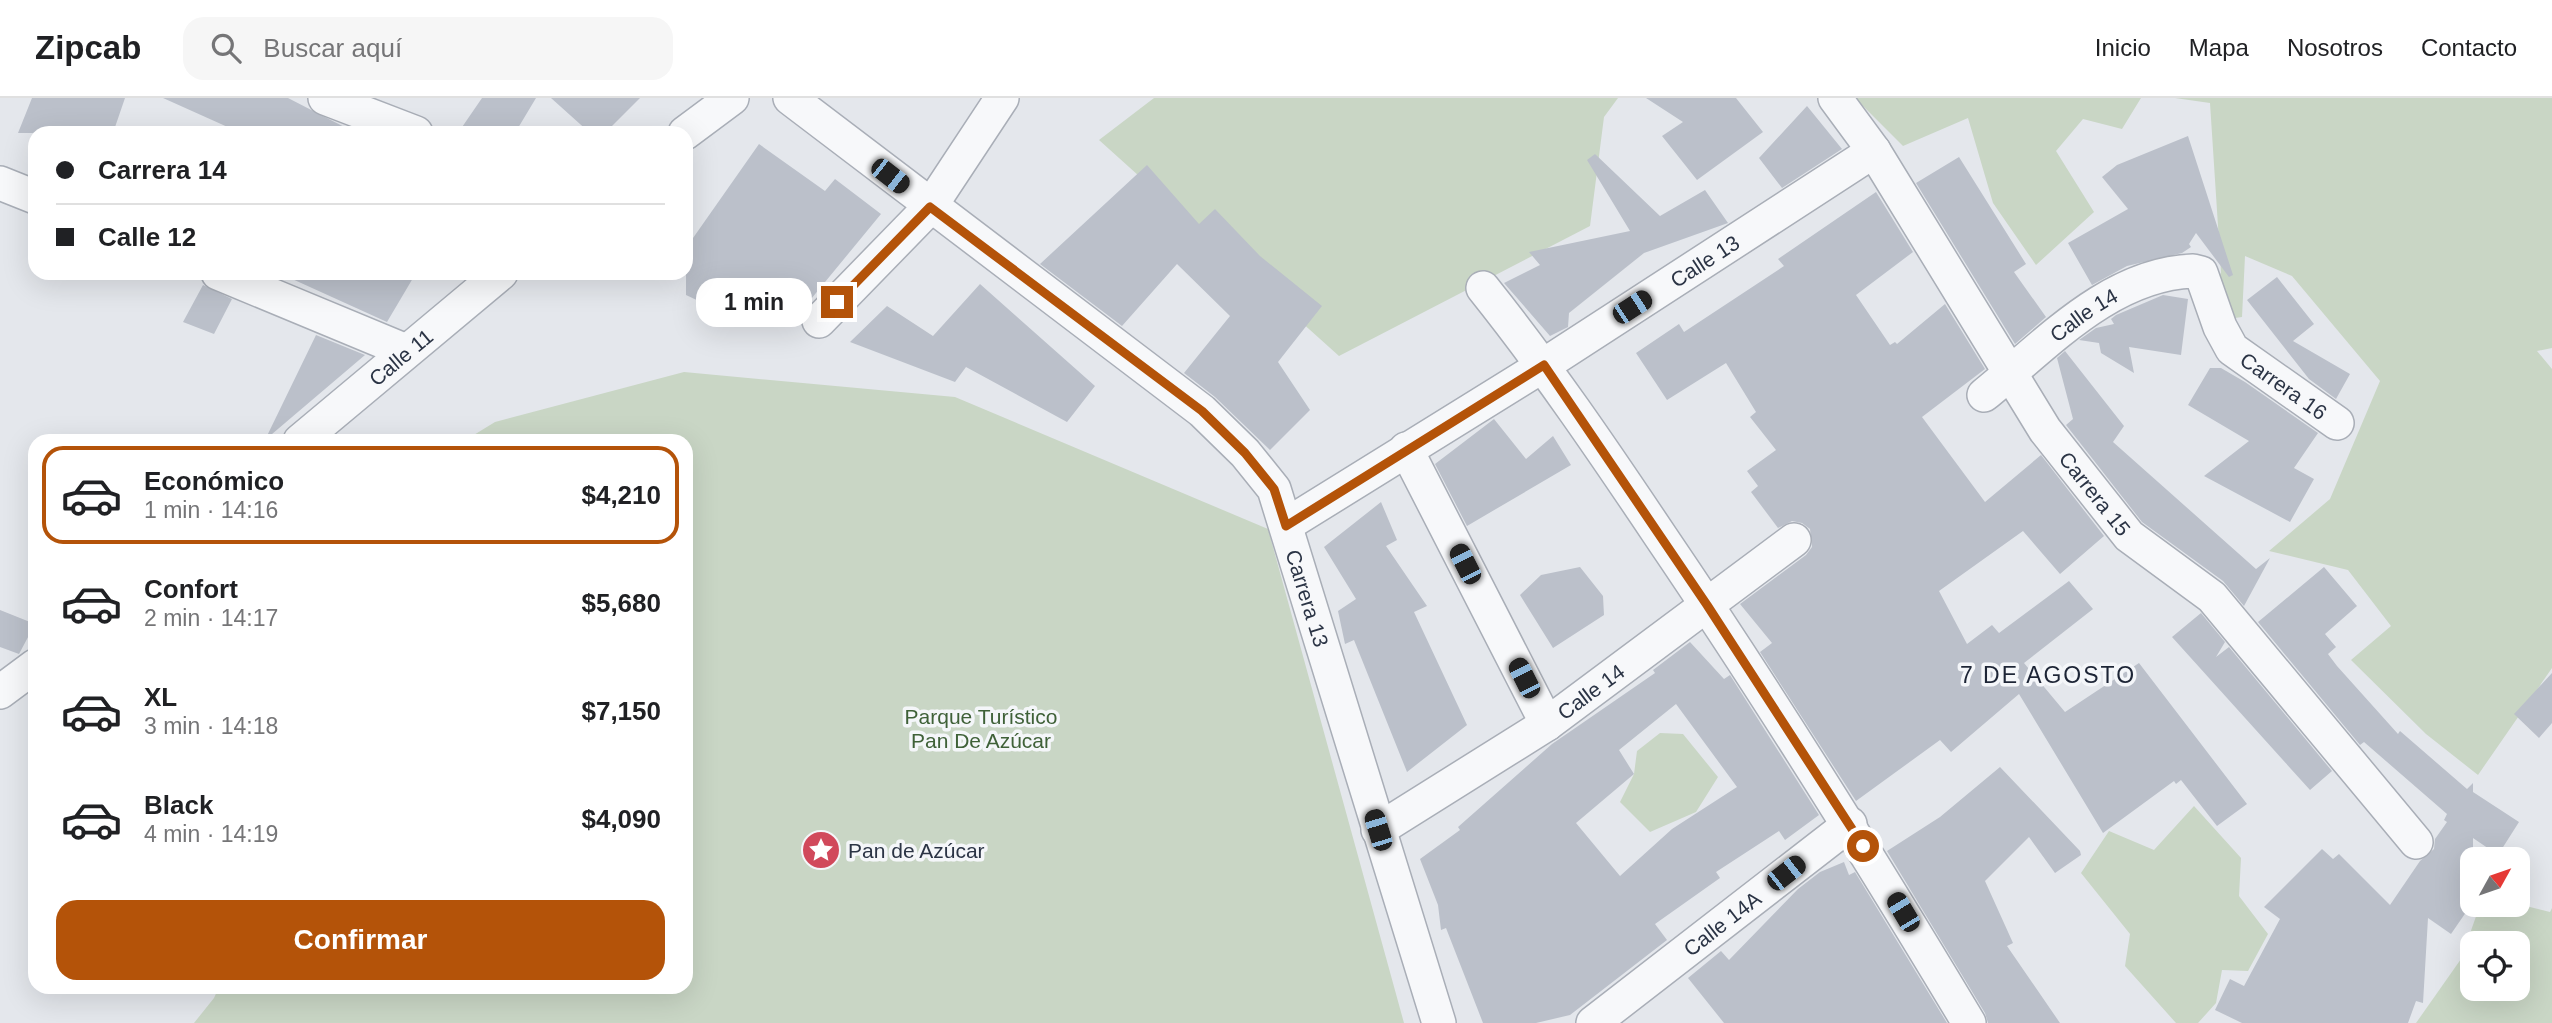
<!DOCTYPE html>
<html lang="es">
<head>
<meta charset="utf-8">
<style>
	:root { --surface:#fff; --page:#f6f6f6; --text:#202124; --muted:#757577; --line:#e0e0e0; --accent:#b45309 }
	body { margin:0; font-family:Helvetica,sans-serif; background:var(--page); color:var(--text); height:100vh; display:flex; flex-direction:column; font-size:26px; white-space:nowrap }
	* { box-sizing:border-box; margin:0 }
	p { font-size:23px; color:var(--muted) }
	.icon { flex:none; width:38px; height:38px; fill:none; stroke:currentColor; stroke-width:2; stroke-linecap:round; stroke-linejoin:round }
	.map { position:relative; flex:1; overflow:hidden }
	.drawer { position:absolute; left:28px; top:336px; width:665px; height:560px; display:flex; flex-direction:column; background:var(--surface); border-radius:21px; box-shadow:0 7px 28px #0002 }
	.drawer>* { flex:none }
	.guide { position:absolute; left:28px; top:28px; width:665px; height:154px; border-radius:21px; box-shadow:0 7px 28px #0002; display:grid; align-content:center; height:154px; padding:0 28px; background:var(--surface) }
	.needle { width:46px; rotate:50deg }
	.fabs { position:absolute; left:2460px; top:749px; display:grid; gap:14px }
	.fabs a { display:grid; place-items:center; width:70px; height:70px; border-radius:14px; background:var(--surface); box-shadow:0 7px 28px #0002; font-size:35px }
	.end { position:absolute; width:32px; height:32px; margin:-16px; border:9px solid #b45309; background:#fff; box-shadow:0 0 0 4px #fff }
	.from { border-radius:50% }
	.bubble { position:absolute; height:49px; border-radius:21px; background:var(--surface); box-shadow:0 7px 28px #0002; font-size:23px; font-weight:700; line-height:49px; text-align:center }
	.car { position:absolute; width:21px; height:42px; margin:-21px -10px; border-radius:9px; box-shadow:0 0 5px 2px #0007; background:linear-gradient(#222 24%,#8ab4d8 0 40%,#222 0 76%,#8ab4d8 0 86%,#222 0) }
	.guide b { display:flex; align-items:center; gap:24px; height:66px; font-size:26px }
	.guide b+b { border-top:2px solid var(--line) }
	.guide i { width:18px; height:18px; background:var(--text) }
	ul { padding:12px 0 0; list-style:none }
	li { display:flex; align-items:center; gap:21px; height:98px; margin:0 14px 10px; padding:0 14px; border:4px solid transparent; border-radius:21px }
	li div { flex:1 }
	li b { display:block; font-size:26px }
	li em { font-style:normal; font-weight:700 }
	li.on { border-color:var(--accent) }
	li>.icon { width:63px; height:63px; stroke-width:1.5 }
	.cta { display:flex; gap:14px; margin-top:auto; padding:14px 28px }
	.cta a { flex:1; height:80px; border-radius:21px; background:var(--accent); color:#fff; font-size:28px; font-weight:700; line-height:80px; text-align:center }
	header { display:flex; align-items:center; gap:42px; box-sizing:border-box; height:98px; padding:0 35px; background:var(--surface); border-bottom:2px solid var(--line) }
	header strong { font-size:33px }
	nav { display:flex; gap:38px; margin-inline-start:auto; font-size:24px }
	.search { width:490px; height:63px; background:var(--page); display:flex; align-items:center; gap:18px; box-sizing:border-box; padding:0 24px; border-radius:21px; color:var(--muted); font-size:26px }
	.map>svg:first-child { display:block }
</style>
</head>
<body>
<header>
<strong>Zipcab</strong>
<div class="search"><svg class="icon" aria-label="search" viewBox="0 0 24 24"><circle cx="10" cy="10" r="6"/><path d="M15 15l6 6"/></svg>Buscar aquí</div>
<nav><a>Inicio</a><a>Mapa</a><a>Nosotros</a><a>Contacto</a></nav>
</header>
<div class="map">
<svg width="2552" height="925" viewBox="0 0 2552 925">
	<rect width="100%" height="100%" fill="#e4e7ec"/>
	<path fill="#c9d6c5" fill-rule="evenodd" d="M1154,0H1618L1604,19L1590,128L1339,258L1099,42Z
		M1855,0H2141L2122,31L2083,21L2056,53L2094,114L2036,167L1993,105L1968,20L1903,48Z
		M2175,0H2552V250L2537,253L2552,271V570L2478,677L2426,636L2351,562L2391,528L2348,472L2269,453L2330,401L2380,283L2292,178L2245,158L2242,219L2207,224L2221,174L2210,5Z
		M684,274L955,299L1268,431L1404,925H194L214,900L219,889H686V343H464L495,324Z
		M1660,635L1683,636L1718,679L1696,714L1650,734L1620,704L1634,676L1637,653Z
		M2194,708L2241,760L2239,798L2268,836L2248,873L2222,872L2216,905L2198,925H2176L2125,868L2130,836L2081,775L2109,733L2154,752Z
		M2518,806L2550,814L2552,810V925H2416L2461,861L2480,807ZM2518,845V891H2473V845Z"/>
	<path fill="#bbc0ca" fill-rule="evenodd" d="M32,0H125L113,35H18Z
		M163,0H288L356,35H241Z
		M482,0H536L515,35H458Z
		M551,0H640L605,35H590Z
		M1646,0H1736L1763,34L1697,82L1662,38L1683,24Z
		M1807,8L1842,51L1782,90L1759,60Z
		M2188,38L2233,177L2229,179L2196,135L2189,146L2191,149L2182,155L2127,168L2092,187L2068,145L2128,111L2102,79L2117,67Z
		M759,46L825,93L835,81L881,116L788,229L724,206L720,213L686,197V150Z
		M1595,56L1660,118L1705,92L1728,125L1644,155L1569,215L1568,229L1550,238L1504,185L1540,167L1529,154L1630,133L1587,62Z
		M1959,59L2026,166L2014,174L2046,219L2015,246L1916,85Z
		M1147,67L1199,126L1215,111L1260,158L1322,208L1278,264L1310,312L1270,352L1215,299L1184,275L1230,218L1177,166L1122,228L1040,166Z
		M1876,94L1913,154L1856,197L1890,247L1895,244L1897,246L1945,206L1985,271L1922,319L1985,404L2041,357L2104,438L2060,476L2023,433L1939,493L1967,546L1992,527L1999,535L2069,483L2093,511L2024,565L2065,614L2139,565L2247,706L2217,728L2181,682L2176,686L2174,683L2103,735L2019,596L1951,654L1940,642L1856,703L1760,554L1772,545L1740,506L1806,457L1812,449L1810,431L1802,425L1792,423L1778,430L1751,394L1758,388L1747,373L1776,352L1750,319L1756,314L1726,265L1667,302L1636,255L1679,226L1684,234L1784,168L1778,161Z
		M279,175H416L387,224Z
		M2277,179L2314,226L2293,243L2350,276L2336,301L2309,281L2247,202Z
		M980,186L1095,288L1067,324L966,269L955,284L850,244L887,208L933,238Z
		M203,187L232,201L214,236L183,224Z
		M2163,197L2188,201L2181,257L2129,249L2134,275L2101,255L2099,245L2079,242L2096,230L2114,226L2111,221L2116,217Z
		M316,237L365,257L265,342Z
		M2065,253L2124,328L2113,344L2256,471L2270,460L2244,508L2223,483L2142,424L2066,327L2073,321L2057,260Z
		M2210,270H2221L2245,284L2318,335L2294,370L2314,381L2290,424L2204,378L2249,343L2188,307Z
		M1494,321L1526,361L1553,338L1571,367L1467,428L1435,366Z
		M1381,404L1397,442L1386,448L1427,508L1414,514L1467,627L1407,674L1354,542L1345,546L1338,513L1356,501L1324,449Z
		M1580,469L1603,498L1604,517L1553,550L1520,497L1541,477Z
		M2324,469L2357,508L2325,536L2336,549L2328,556L2337,568L2398,636L2400,633L2467,691L2473,685V694L2519,724L2498,757L2473,740V804L2451,836L2428,820L2423,905L2416,903L2408,925H2242L2215,912L2230,881L2244,888L2280,821L2264,809L2322,751L2333,761L2339,756L2390,807L2420,763L2434,751L2435,741L2447,724L2444,722L2447,716L2364,644L2360,647L2258,524Z
		M0,512L35,526L19,556L0,549Z
		M2201,515L2225,544L2216,559L2229,549L2332,673L2310,692L2172,539Z
		M1690,544L1724,581L1730,577L1819,717L1785,742L1779,733L1716,774L1720,780L1655,826L1667,842L1570,917L1536,925H1483L1446,830L1441,832L1438,807L1420,761L1460,732L1458,729L1552,646L1655,575L1653,572ZM1676,606L1737,689L1672,731L1620,778L1576,725L1634,676L1619,652Z
		M2552,575V625L2539,640L2514,616Z
		M2000,669L2080,753L2081,757L2055,775L2029,739L1985,783L2013,845L2007,848L2060,925H1988L1985,915L1887,753L1940,719Z
		M1844,764L1849,777L1855,774L1947,925H1724L1688,880L1721,853L1729,862L1798,791L1820,774Z"/>
	<g fill="none" stroke-linecap="round" stroke-linejoin="round">
		<defs>
			<g id="street">
				<path d="M325,0L416,35"/>
				<path id="s1" d="M790,0L1202,313L1245,355L1274,391L1439,925"/>
				<path id="s2" d="M1835,0L1874,53L2045,332L2129,438L2212,499L2416,744"/>
				<path d="M685,35L732,0"/>
				<path d="M0,85L35,99"/>
				<path d="M218,175L406,253"/>
				<path d="M1483,190C1547,270 1604,354 1661,439C1769,598 1870,760 1969,925"/>
				<path d="M819,223L930,109L1002,0"/>
				<path id="s3" d="M1984,297C2045,248 2109,176 2193,173L2201,175L2220,229L2232,251L2337,325"/>
				<path id="s4" d="M300,343L501,175"/>
				<path d="M1406,351L1547,626"/>
				<path id="s5" d="M1286,427L1544,267L1874,53"/>
				<path d="M0,594L35,568"/>
				<path id="s6" d="M1378,732L1547,626L1794,442"/>
				<path id="s7" d="M1593,925L1850,726"/>
			</g>
		</defs>
		<use href="#street" stroke="#a9aeb7" stroke-width="36"/>
		<use href="#street" stroke="#f7f8fa" stroke-width="33"/>
	</g>
	<g fill="none" stroke-linecap="round" stroke-linejoin="round">
		<path stroke="#b45309" stroke-width="9" d="M837,204L930,109L1202,313L1245,355L1274,391L1286,428L1544,267L1707,507L1863,748"/>
	</g>
	<defs>
		<symbol id="sight-disc" viewBox="-11 -11 22 22"><circle r="9.5" fill="#d1495b" stroke="#f4f6f9"/><path d="M0-6L1.8-2.2L6-1.7L2.9 1.2L3.7 5.4L0 3.3L-3.7 5.4L-2.9 1.2L-6-1.7L-1.8-2.2Z" fill="#fff"/></symbol>
	</defs>
	<g fill-rule="evenodd">
		<use href="#sight-disc" x="799" y="730" width="44" height="44"/>
	</g>
	<g text-anchor="middle" dominant-baseline="central" stroke-width="7" stroke-linejoin="round" paint-order="stroke">
		<g font-size="21" fill="#2b3445" stroke="#f4f6f9">
			<text stroke="none"><textPath href="#s5" startOffset="495">Calle 13</textPath></text>
			<text stroke="none"><textPath href="#s3" startOffset="128">Calle 14</textPath></text>
			<text stroke="none"><textPath href="#s4" startOffset="131">Calle 11</textPath></text>
			<text stroke="none"><textPath href="#s3" startOffset="402">Carrera 16</textPath></text>
			<text stroke="none"><textPath href="#s2" startOffset="474">Carrera 15</textPath></text>
			<text stroke="none"><textPath href="#s1" startOffset="738">Carrera 13</textPath></text>
			<text stroke="none"><textPath href="#s6" startOffset="254">Calle 14</textPath></text>
			<text stroke="none"><textPath href="#s7" startOffset="163">Calle 14A</textPath></text>
		</g>
		<g font-size="21" fill="#3f6138" stroke="#f4f6f9">
			<text x="981" y="618">Parque Turístico<tspan x="981" dy="24">Pan De Azúcar</tspan></text>
		</g>
		<g font-size="21" fill="#2b3445" stroke="#f4f6f9" text-anchor="start">
			<text x="848" y="752">Pan de Azúcar</text>
		</g>
		<g font-size="23" letter-spacing="2" fill="#1d2536" stroke="#f4f6f9">
			<text x="2048" y="577">7 DE AGOSTO</text>
		</g>
	</g>
</svg>
<div class="fabs">
<a><svg class="needle" viewBox="-14 -14 28 28"><path d="M0-13l5 13h-10z" fill="#e53935"/><path d="M0 13l5-13h-10z" fill="#757577"/></svg></a>
<a><svg class="icon" aria-label="locate" viewBox="0 0 24 24"><circle cx="12" cy="12" r="6"/><path d="M12 2v4M12 18v4M2 12h4M18 12h4"/></svg></a>
</div>
<i class="end from" style="left:1863px;top:748px"></i>
<i class="end" style="left:837px;top:204px"></i>
<div class="bubble" style="left:696px;top:180px;width:116px">1 min</div>
<i class="car" style="left:890px;top:78px;rotate:128deg"></i>
<i class="car" style="left:1632px;top:209px;rotate:57deg"></i>
<i class="car" style="left:1465px;top:466px;rotate:333deg"></i>
<i class="car" style="left:1524px;top:580px;rotate:333deg"></i>
<i class="car" style="left:1378px;top:732px;rotate:343deg"></i>
<i class="car" style="left:1786px;top:775px;rotate:52deg"></i>
<i class="car" style="left:1903px;top:814px;rotate:329deg"></i>
<div class="guide">
<b><i class="from"></i>Carrera 14</b>
<b><i></i>Calle 12</b>
</div>
<section class="drawer">
<ul>
<li class="on"><svg class="icon" aria-label="car" viewBox="0 0 24 24"><path d="M5 17H2v-5l4-1 3-4h7l3 4 3 1v5h-3M9 17h6M6 11h13"/><circle cx="7" cy="17" r="2"/><circle cx="17" cy="17" r="2"/></svg><div><b>Económico</b><p>1 min · 14:16</p></div><em>$4,210</em></li>
<li><svg class="icon" aria-label="car" viewBox="0 0 24 24"><path d="M5 17H2v-5l4-1 3-4h7l3 4 3 1v5h-3M9 17h6M6 11h13"/><circle cx="7" cy="17" r="2"/><circle cx="17" cy="17" r="2"/></svg><div><b>Confort</b><p>2 min · 14:17</p></div><em>$5,680</em></li>
<li><svg class="icon" aria-label="car" viewBox="0 0 24 24"><path d="M5 17H2v-5l4-1 3-4h7l3 4 3 1v5h-3M9 17h6M6 11h13"/><circle cx="7" cy="17" r="2"/><circle cx="17" cy="17" r="2"/></svg><div><b>XL</b><p>3 min · 14:18</p></div><em>$7,150</em></li>
<li><svg class="icon" aria-label="car" viewBox="0 0 24 24"><path d="M5 17H2v-5l4-1 3-4h7l3 4 3 1v5h-3M9 17h6M6 11h13"/><circle cx="7" cy="17" r="2"/><circle cx="17" cy="17" r="2"/></svg><div><b>Black</b><p>4 min · 14:19</p></div><em>$4,090</em></li>
</ul>
<div class="cta"><a>Confirmar</a></div>
</section>
</div>
</body>
</html>
